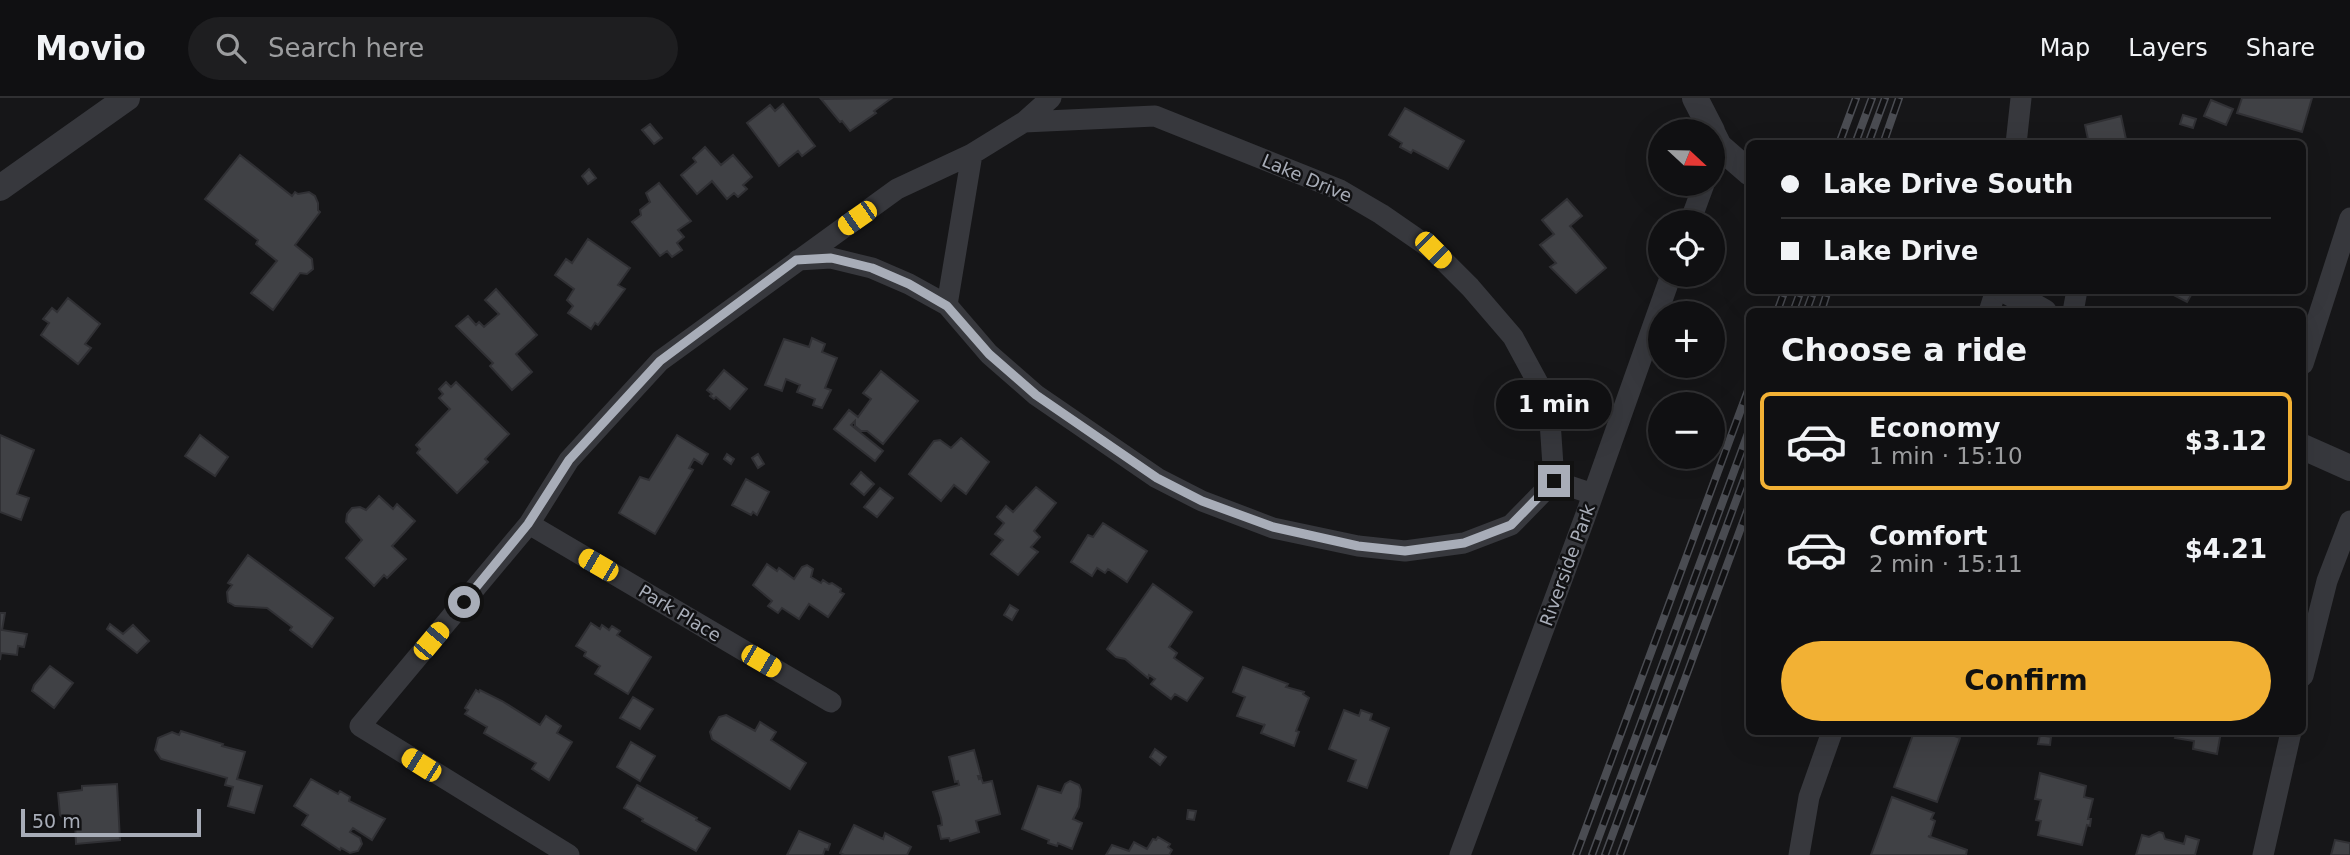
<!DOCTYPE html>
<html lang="en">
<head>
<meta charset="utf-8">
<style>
	:root { --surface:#101012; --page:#1e1e20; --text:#f1f3f6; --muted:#9c9d9f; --line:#303032; --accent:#f2b134 }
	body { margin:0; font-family:"DejaVu Sans",sans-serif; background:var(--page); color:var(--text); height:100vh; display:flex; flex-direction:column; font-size:26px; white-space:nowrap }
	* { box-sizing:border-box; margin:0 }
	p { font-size:23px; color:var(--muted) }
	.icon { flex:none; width:38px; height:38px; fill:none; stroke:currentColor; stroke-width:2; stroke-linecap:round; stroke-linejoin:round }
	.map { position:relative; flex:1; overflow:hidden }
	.drawer { position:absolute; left:1746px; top:210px; width:560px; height:427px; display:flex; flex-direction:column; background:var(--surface); border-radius:10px; box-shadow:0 7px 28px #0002,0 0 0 2px var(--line) }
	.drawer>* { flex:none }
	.hud { position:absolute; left:1746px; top:42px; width:560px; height:154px; border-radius:10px; box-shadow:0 7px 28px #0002,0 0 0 2px var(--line); display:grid; align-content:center; height:154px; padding:0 35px; background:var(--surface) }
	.needle { width:46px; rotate:112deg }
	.tools { position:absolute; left:1648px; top:21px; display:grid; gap:14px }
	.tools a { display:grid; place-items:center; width:77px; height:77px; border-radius:50%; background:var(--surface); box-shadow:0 7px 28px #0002,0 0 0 2px var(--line); font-size:35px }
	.scale { position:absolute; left:21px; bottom:18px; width:180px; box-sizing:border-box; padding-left:7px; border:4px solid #a8adb8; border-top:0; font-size:19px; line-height:24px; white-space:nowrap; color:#a8adb8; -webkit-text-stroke:5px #111113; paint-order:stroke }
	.end { position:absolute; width:32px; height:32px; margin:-16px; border:9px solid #a8adb8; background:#111; box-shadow:0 0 0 4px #111 }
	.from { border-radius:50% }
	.bubble { position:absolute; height:49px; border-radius:24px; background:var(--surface); box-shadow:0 7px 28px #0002,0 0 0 2px var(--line); font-size:23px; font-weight:700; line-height:49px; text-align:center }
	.car { position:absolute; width:21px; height:42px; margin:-21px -10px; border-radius:9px; box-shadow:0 0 5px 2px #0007; background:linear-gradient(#f5c518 24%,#345 0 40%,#f5c518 0 76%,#345 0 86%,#f5c518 0) }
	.hud b { display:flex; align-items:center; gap:24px; height:66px; font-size:26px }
	.hud b+b { border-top:2px solid var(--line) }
	.hud i { width:18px; height:18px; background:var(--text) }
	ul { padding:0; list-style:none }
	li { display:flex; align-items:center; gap:21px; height:98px; margin:0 14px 10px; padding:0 21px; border:4px solid transparent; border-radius:10px }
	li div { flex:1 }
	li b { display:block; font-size:26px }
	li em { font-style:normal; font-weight:700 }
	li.current { border-color:var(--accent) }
	li>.icon { width:63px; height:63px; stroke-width:1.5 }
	h2 { padding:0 35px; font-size:32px; line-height:84px }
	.primary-button { display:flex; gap:14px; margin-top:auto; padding:14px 35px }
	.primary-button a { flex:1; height:80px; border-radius:42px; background:var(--accent); color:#111; font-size:28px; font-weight:700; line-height:80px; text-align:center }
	header { display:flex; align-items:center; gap:42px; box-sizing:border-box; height:98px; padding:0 35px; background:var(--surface); border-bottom:2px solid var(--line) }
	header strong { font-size:33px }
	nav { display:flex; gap:38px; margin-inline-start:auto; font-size:24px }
	.search { width:490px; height:63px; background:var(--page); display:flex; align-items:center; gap:18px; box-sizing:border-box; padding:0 24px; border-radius:38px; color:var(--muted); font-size:26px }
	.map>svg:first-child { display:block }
</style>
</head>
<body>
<header>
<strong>Movio</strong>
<div class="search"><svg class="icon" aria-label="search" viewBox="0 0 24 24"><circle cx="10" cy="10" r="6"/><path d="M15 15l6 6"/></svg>Search here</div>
<nav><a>Map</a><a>Layers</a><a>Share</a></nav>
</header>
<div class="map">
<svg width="2350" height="757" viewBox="0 0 2350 757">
	<rect width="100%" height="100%" fill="#161618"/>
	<path fill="#404145" stroke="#303034" stroke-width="2" d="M892,0L874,13L876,15L850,33L842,23L840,24L821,1Z
		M2242,0H2312L2302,34L2237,15Z
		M2211,2L2233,11L2226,27L2204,18Z
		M783,6L815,48L802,58L798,53L779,68L747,25L770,7L775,13Z
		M1405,10L1464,43L1448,71L1413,52L1411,55L1400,49L1402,45L1389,37Z
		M2183,17L2196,21L2193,30L2180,26Z
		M2121,18L2127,46H2089L2085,27Z
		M650,26L662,40L654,46L642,32Z
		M705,49L721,67L733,57L752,79L743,87L747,91L738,99L734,95L727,101L712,83L697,96L681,77L696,64L693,60Z
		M240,57L292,98L295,94L298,96L309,94L315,98L318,105V112L320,114L295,147L312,161L313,171L307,176L300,175L273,212L251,195L277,163L256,146L258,142L205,101Z
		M1652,58L1661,59L1660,71L1650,69Z
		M589,71L596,80L588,86L582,78Z
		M659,85L691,123L678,132L684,139L677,145L682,152L672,159L667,153L660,158L632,124L641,117L640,112L650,104L646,95Z
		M1567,101L1582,118L1570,128L1606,170L1576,195L1550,169L1556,165L1540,147L1554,136L1542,122Z
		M588,141L630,170L618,187L625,191L598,227L595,225L591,231L568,215L573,208L567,202L574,191L555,177L566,161L572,165Z
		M496,191L537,237L516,256L532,274L512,292L490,268L493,265L456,228L468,218L476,227L479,224L484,229L499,216L485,202Z
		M2164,192H2194L2187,204Z
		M68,200L100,226L85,246L91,250L78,266L41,237L49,225L43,221L52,210L57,214Z
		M812,240L825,246L822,254L837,260L825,290L831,292L822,310L813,307L815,301L797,294L800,287L786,281L782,293L765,287L784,241L809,249Z
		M724,272L747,291L730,311L716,299L714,301L710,298L712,296L707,292Z
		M881,273L918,303L883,346L867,333H861L855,328V323L851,327L883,353L875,363L834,331L849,312L858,319L871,301L863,295Z
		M446,284L451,289L456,284L509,336L485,361L488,364L457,395L417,355L420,351L416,347L450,311L439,300L443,296L439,291Z
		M0,337L34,352L17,396L29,400L21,422L0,414Z
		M200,337L228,359L215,378L185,358Z
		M677,337L708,356L702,366L694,361L689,370L693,372L655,436L619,415L640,379L649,382Z
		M961,340L989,364L966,396L954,387L941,403L909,376L934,343L940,342L951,350Z
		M727,356L734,361L731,366L724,361Z
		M758,356L764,366L758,370L752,360Z
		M861,374L874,386L864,397L851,386Z
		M746,381L769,394L757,417L753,414L751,417L732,407Z
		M1036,389L1056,405L1034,433L1040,439L1031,449L1038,454L1018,477L991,456L1003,442L995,436L1004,425L997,419L1006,408L1013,414Z
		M880,390L893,400L877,419L864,409Z
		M379,398L393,411L397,406L415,423L392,448L406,461L387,480L384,477L374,488L346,460L362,442L346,424L347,416L352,410L360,409L366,412Z
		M1103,425L1147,453L1127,484L1108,471L1105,475L1097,470L1092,478L1071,464L1088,437L1093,439Z
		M248,457L333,520L312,549L290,532L292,529L267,510L235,508L228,504L227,494L232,487L228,485Z
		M767,466L777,473L779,470L794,481L802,469L807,467L813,471L811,479L821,485L823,482L829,486L832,485L841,491L840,494L844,496L828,519L809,506L799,521L782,510L778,515L768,508L772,503L753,487Z
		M1153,486L1192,514L1169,549L1177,555L1174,560L1203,580L1187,603L1175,596L1171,601L1151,586L1155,581L1149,577L1148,580L1125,561L1116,559L1107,551Z
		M1010,507L1018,512L1012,522L1004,517Z
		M0,515H5L2,532L27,536L24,549L18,548L17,557L1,555L0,562Z
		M591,525L600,531L602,527L609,532L612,528L620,533L617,537L651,559L628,596L595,576L600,568L584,558L586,554L576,548Z
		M110,526L123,536L133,527L149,543L137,555L107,531Z
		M50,568L73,585L54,610L32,593L34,587Z
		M1243,569L1288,586L1286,589L1304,594L1303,596L1309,600L1296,633L1299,634L1294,648L1261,635L1265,626L1264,627L1237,618L1245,599L1233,594Z
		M476,592L479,594L480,592L502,603L540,627L546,618L561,628L557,635L572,644L549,682L532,671L536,665L484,635L487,629L465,616L468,612L465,610Z
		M633,599L653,611L640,631L620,620Z
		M1344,612L1359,618L1361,612L1372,616L1370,622L1389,630L1367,690L1348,683L1356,662L1329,651Z
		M726,617L755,633L760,624L776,634L771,642L806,665L790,691L712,641L710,634L719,619Z
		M181,633L223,646L222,648L245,654L237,681L262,688L254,715L228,708L233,689L225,687L227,680L161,661L155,652L158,640L172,634L179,637Z
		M1914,634H1944L1960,640L1937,704L1894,689Z
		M2161,634H2221L2217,656L2193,651L2194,643L2175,640L2176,637Z
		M2040,637L2051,639L2050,647L2038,646Z
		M631,644L655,658L640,683L617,669Z
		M1155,651L1166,659L1160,667L1150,659Z
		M974,652L981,678H978L979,681L981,680L983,685L992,683L1000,716L976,723L979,734L950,743L949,740L941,741L938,728L942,727L941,720L933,694L959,687L958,683L955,684L949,659Z
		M2040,675L2086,688L2084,699L2093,701L2088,721H2091L2090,728L2087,727L2082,747L2038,737L2041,723L2036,722L2041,702L2035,701Z
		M311,681L338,696L340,693L350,699L349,703L385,721L372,742L353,730L350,734L360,740L362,746L358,753L350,755L341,750L340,752L302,727L308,717L294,708Z
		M1070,683L1079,687L1081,692L1079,709L1073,721L1082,725L1072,751L1058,745L1057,748L1048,745L1049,742L1022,731L1038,688L1061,695L1065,686Z
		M117,686L120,742L76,746L75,724H78V718L62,719L60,717L58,695L82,692V688Z
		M637,687L697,720L696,722L710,730L696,753L642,723L643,721L624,710Z
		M1892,699L1934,715L1931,721L1935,723L1930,739L1928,738L1967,752L1966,757H1871Z
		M1188,712L1196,713L1194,722L1187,721Z
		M854,727L883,741L885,735L911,749L907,757H844L840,755Z
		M799,733L830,746L828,752L825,751L823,757H787Z
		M2159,734L2163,735L2165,741L2184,746L2186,738L2199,742L2195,757H2136L2142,737L2149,739Z
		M1158,739L1170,746L1168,749L1172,752L1169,757H1106L1112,747L1129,753L1134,744L1147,751L1153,741L1156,742Z
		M2335,742L2350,745V757H2331Z"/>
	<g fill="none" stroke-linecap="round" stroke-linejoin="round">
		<path stroke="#37383d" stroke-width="21" d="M1024,24L1155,18L1340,92L1381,116L1433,152L1470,189L1513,239L1538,285L1550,323L1554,383
			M2016,46L2021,0
			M1690,124L1704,86
			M798,162L831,160L872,170L909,186L947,207L989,256L1036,297L1157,380L1202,403L1273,430L1358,448L1405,453L1464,445L1511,427L1554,383L1593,396
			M947,207L972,56
			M1989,214L1996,192
			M2073,214L2077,192
			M2303,266L2350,120
			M529,426L831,604
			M2303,578L2327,483L2350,423
			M569,757L360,628L529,426L569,362L660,263L897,91L972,56L1024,24L1051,0
			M1460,757L1585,419L1671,177
			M1799,757L1809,699L1832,634
			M2263,757L2291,634"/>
		<path stroke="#37383d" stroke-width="26" d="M1695,0L1712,33
			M1713,36L1719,48L1750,75
			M0,90L127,0
			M2005,192L2044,214
			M2303,349L2350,370"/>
		<defs>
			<path id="rail" d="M1839,46L1856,0
				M1855,46L1872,0
				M1868,46L1885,0
				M1883,46L1899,0
				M1777,214L1785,192
				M1793,214L1801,192
				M1806,214L1814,192
				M1821,214L1828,192
				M1576,757L1750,287
				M1592,757L1750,330
				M1605,757L1750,365
				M1620,757L1750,405"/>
		</defs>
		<use href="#rail" stroke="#4a4c52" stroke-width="8"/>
		<use href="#rail" stroke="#111113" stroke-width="5" stroke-dasharray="16" stroke-linecap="butt"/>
	</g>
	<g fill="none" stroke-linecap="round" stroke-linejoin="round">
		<path stroke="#a8adb8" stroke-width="9" d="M464,504L528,426L569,362L660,263L796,162L831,160L872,170L909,186L947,208L989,256L1036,297L1157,380L1202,403L1273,429L1358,448L1405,453L1464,445L1511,427L1554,383"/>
	</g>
	<g text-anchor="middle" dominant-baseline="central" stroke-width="5" stroke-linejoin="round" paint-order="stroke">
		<g font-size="18" fill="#a8adb8" stroke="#111113">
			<text transform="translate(1307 80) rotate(23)">Lake Drive</text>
			<text transform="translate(1567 467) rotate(-70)">Riverside Park</text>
			<text transform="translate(680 515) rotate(31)">Park Place</text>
		</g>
	</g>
</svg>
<div class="tools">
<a><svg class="needle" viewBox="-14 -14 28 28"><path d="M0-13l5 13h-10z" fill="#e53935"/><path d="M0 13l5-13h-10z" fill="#9c9d9f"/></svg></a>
<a><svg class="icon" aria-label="locate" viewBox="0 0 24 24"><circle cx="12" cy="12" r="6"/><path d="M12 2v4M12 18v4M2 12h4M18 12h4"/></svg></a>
<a>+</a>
<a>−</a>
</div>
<div class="scale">50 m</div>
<i class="end from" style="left:464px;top:504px"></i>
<i class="end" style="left:1554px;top:383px"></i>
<div class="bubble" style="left:1496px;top:282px;width:116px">1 min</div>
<i class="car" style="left:857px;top:120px;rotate:235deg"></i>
<i class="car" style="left:1433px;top:152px;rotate:135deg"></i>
<i class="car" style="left:598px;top:467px;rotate:300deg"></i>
<i class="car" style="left:431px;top:543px;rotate:40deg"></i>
<i class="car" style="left:761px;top:563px;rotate:120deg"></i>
<i class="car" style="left:421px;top:667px;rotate:302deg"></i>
<div class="hud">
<b><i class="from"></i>Lake Drive South</b>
<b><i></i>Lake Drive</b>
</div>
<section class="drawer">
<h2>Choose a ride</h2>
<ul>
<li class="current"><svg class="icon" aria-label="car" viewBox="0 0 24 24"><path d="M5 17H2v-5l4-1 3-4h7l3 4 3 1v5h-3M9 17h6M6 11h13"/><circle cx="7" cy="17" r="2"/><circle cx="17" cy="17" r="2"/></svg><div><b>Economy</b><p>1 min · 15:10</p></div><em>$3.12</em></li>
<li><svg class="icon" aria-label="car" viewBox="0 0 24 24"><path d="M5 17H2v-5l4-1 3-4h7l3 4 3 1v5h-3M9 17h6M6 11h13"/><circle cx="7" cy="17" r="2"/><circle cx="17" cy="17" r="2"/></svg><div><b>Comfort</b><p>2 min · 15:11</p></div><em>$4.21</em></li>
</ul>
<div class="primary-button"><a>Confirm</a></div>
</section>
</div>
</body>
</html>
